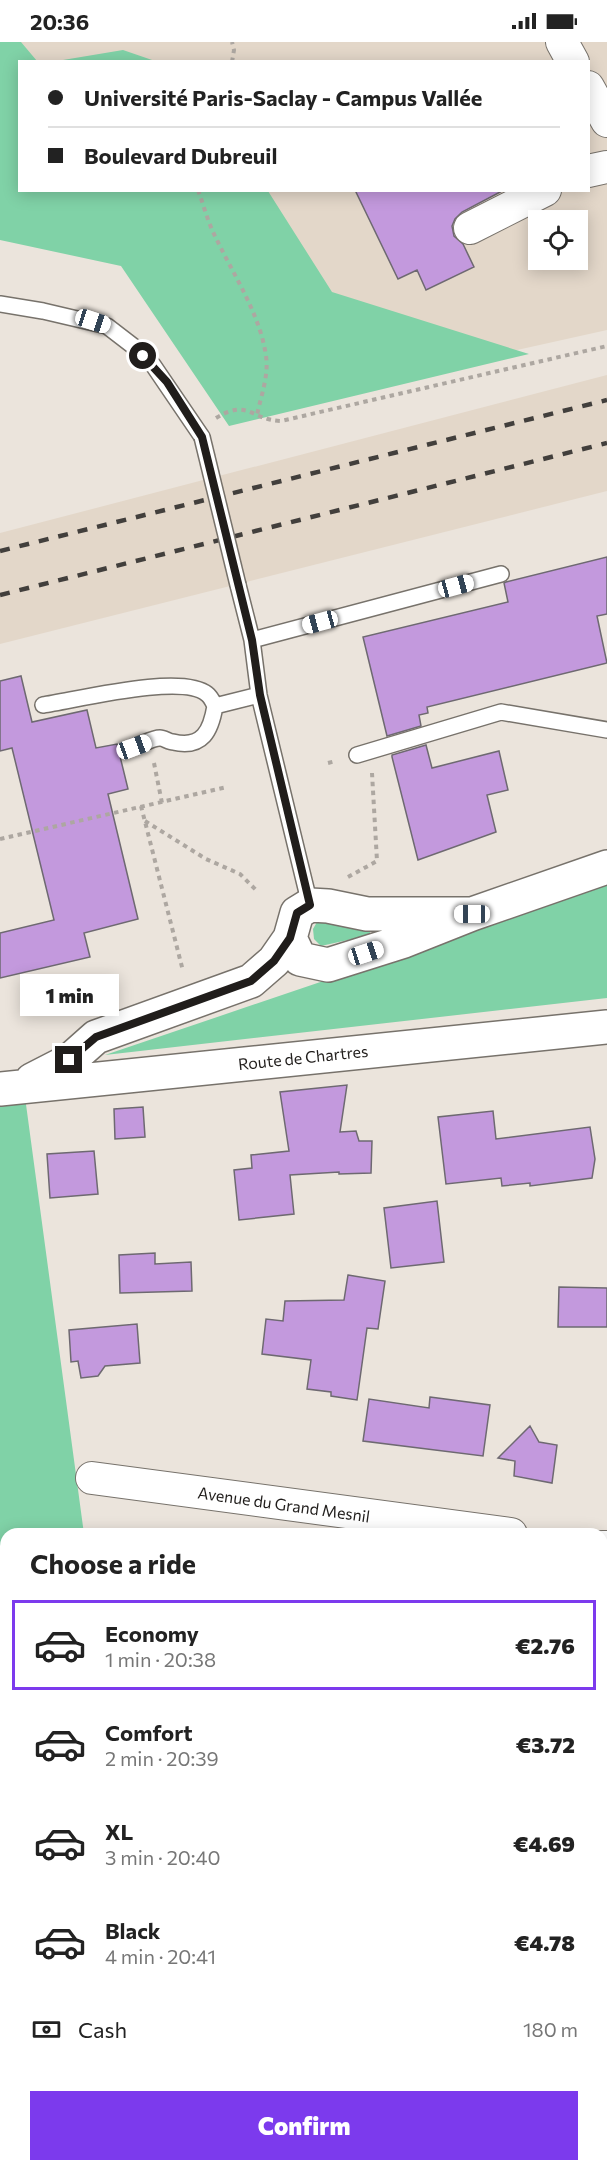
<!DOCTYPE html>
<html lang="en">
<head>
<meta charset="utf-8">
<style>
	:root { --surface:#fff; --page:#f2f2f2; --text:#222; --muted:#767676; --line:#e0e0e0; --accent:#7c3aed }
	body { margin:0; font-family:Commissioner,sans-serif; background:var(--page); color:var(--text); height:100vh; display:flex; flex-direction:column; font-size:22px; white-space:nowrap }
	* { box-sizing:border-box; margin:0 }
	p { font-size:20px; color:var(--muted) }
	.icon { flex:none; width:33px; height:33px; fill:none; stroke:currentColor; stroke-width:2; stroke-linecap:round; stroke-linejoin:round }
	.map { position:relative; flex:1; overflow:hidden }
	.side { position:absolute; left:0px; top:1486px; width:608px; height:644px; display:flex; flex-direction:column; background:var(--surface); border-radius:18px 18px 0 0; box-shadow:0 3px 15px #0003 }
	.side>* { flex:none }
	.banner { position:absolute; left:18px; top:18px; width:572px; height:132px; border-radius:0px; box-shadow:0 3px 15px #0003; display:grid; align-content:center; height:132px; padding:0 30px; background:var(--surface) }
	.controls { position:absolute; left:528px; top:168px; display:grid; gap:12px }
	.controls a { display:grid; place-items:center; width:60px; height:60px; border-radius:0px; background:var(--surface); box-shadow:0 3px 15px #0003; font-size:30px }
	.end { position:absolute; width:27px; height:27px; margin:-14px; border:8px solid #201d1b; background:#fff; box-shadow:0 0 0 3px #fff }
	.from { border-radius:50% }
	.bubble { position:absolute; height:42px; border-radius:0px; background:var(--surface); box-shadow:0 3px 15px #0003; font-size:20px; font-weight:800; line-height:42px; text-align:center }
	.car { position:absolute; width:18px; height:36px; margin:-18px -9px; border-radius:8px; box-shadow:0 0 4px 2px #0007; background:linear-gradient(#fff 24%,#345 0 40%,#fff 0 76%,#345 0 86%,#fff 0) }
	.banner b { display:flex; align-items:center; gap:21px; height:57px; font-size:22px }
	.banner b+b { border-top:2px solid var(--line) }
	.banner i { width:15px; height:15px; background:var(--text) }
	ul { padding:0; list-style:none }
	li { display:flex; align-items:center; gap:18px; height:90px; margin:0 12px 9px; padding:0 18px; border:3px solid transparent; border-radius:0px }
	li div { flex:1 }
	li b { display:block; font-size:22px }
	li em { font-style:normal; font-weight:800 }
	li.current { border-color:var(--accent) }
	li>.icon { width:54px; height:54px; stroke-width:1.5 }
	h2 { padding:0 30px; font-size:27px; line-height:72px }
	.pay { display:flex; align-items:center; gap:15px; height:66px; padding:0 30px; font-size:22px }
	.pay p { margin-inline-start:auto }
	.primary-button { display:flex; gap:12px; margin-top:auto; padding:12px 30px }
	.primary-button a { flex:1; height:69px; border-radius:0px; background:var(--accent); color:#fff; font-size:24px; font-weight:800; line-height:69px; text-align:center }
	.status { display:flex; justify-content:space-between; align-items:center; height:42px; padding:0 30px; background:var(--surface); direction:ltr }
	.status svg { height:16px; fill:currentColor }
	.map>svg:first-child { display:block }
</style>
</head>
<body>
<div class="status"><b>20:36</b><svg viewBox="0 0 49 12"><path d="M0 12V9h3v3zM5 12V6h3v6zM10 12V3h3v9zM15 12V0h3v12zM26 1h20v11H26zM47 4h2v5h-2z"/></svg></div>
<div class="map">
<svg width="607" height="2129" viewBox="0 0 607 2129">
	<rect width="100%" height="100%" fill="#ebe4dc"/>
	<path fill="#e3d7c9" fill-rule="evenodd" d="M0,0H607V288L240,370L126,220L0,190ZM20,20H588V148H20ZM538,178H578V218H538Z
		M607,333V449L0,602V491Z"/>
	<path fill="#80d2a7" d="M0,0H21L37,19L20,20V148L268,149L332,250L529,312L229,384L121,224L0,198Z
		M123,8L155,19H57Z
		M607,843V956L105,1013Z
		M328,878L370,886V893L321,904L314,897L313,887L317,880Z
		M25,1055L84,1492H6V2124H124V2129H0V1057Z"/>
	<path fill="#c399dd" stroke="#6e6971" stroke-width="1.5" d="M355,148H504L462,170L455,177L452,184L454,194L463,202L474,225L426,248L417,228L398,237Z
		M607,515V572L597,574L607,621L427,665L428,671L419,673L421,684L387,694L363,595L508,560L504,541L506,540Z
		M21,634L32,680L87,668L96,706L117,702L128,747L108,752L138,877L84,891L90,915L0,936V891L54,878L12,706L0,709V639Z
		M426,703L432,726L499,709L508,748L487,753L496,790L418,818L392,715V713Z
		M347,1043L340,1090L356,1089L359,1099H372L371,1131L339,1132V1130L290,1133L294,1172L239,1178L234,1128L252,1126L251,1113L289,1109L280,1050Z
		M143,1065L145,1095L115,1097L114,1067Z
		M493,1069L496,1097L590,1085L595,1117L592,1136L530,1144V1141L502,1144L501,1136L446,1142L438,1075Z
		M94,1109L98,1152L50,1156L47,1112Z
		M437,1159L444,1220L391,1226L384,1166Z
		M155,1211V1222L191,1220L192,1249L120,1251L119,1213Z
		M348,1233L385,1239L378,1287L367,1286L357,1358L331,1354V1350L307,1347L311,1318L262,1312L266,1277L283,1279L285,1259L344,1258Z
		M559,1245L607,1246V1285H558Z
		M137,1282L140,1321L105,1324L98,1334L81,1336L78,1319L71,1320L69,1288Z
		M430,1355L490,1363L483,1414L363,1399L369,1357L429,1366Z
		M530,1384L539,1400L557,1403L552,1441L514,1434L515,1419L498,1416Z"/>
	<g fill="none" stroke-linecap="round" stroke-linejoin="round">
		<defs>
			<path id="lane" d="M0,262L43,269L107,284L133,304L153,323L202,395
				M238,543L252,598L259,653L310,863
				M252,598L501,532
				M43,663C77,658 182,631 207,652C211,655 213,660 215,664
				M133,705C141,703 152,696 160,696C164,696 169,700 173,700C203,707 211,688 215,664L259,653
				M357,713L501,670L607,688"/>
			<path id="street" d="M562,0L573,20
				M588,45L607,79
				M588,129L607,125
				M470,186L545,148
				M92,1436L511,1492
				M602,1505H607
				M602,2085L607,2086"/>
			<path id="secondary" d="M290,896L300,917L328,923L404,899L472,872L607,825
				M32,1038L69,1019L96,995L251,939L274,919L290,896L297,871L310,863L328,864L367,872H472
				M0,1047L607,985"/>
		</defs>
		<use href="#lane" stroke="#77726b" stroke-width="18"/>
		<use href="#street" stroke="#77726b" stroke-width="34"/>
		<use href="#secondary" stroke="#77726b" stroke-width="36"/>
		<path stroke="#ada7a1" stroke-width="4" stroke-dasharray="4.5 4.5" stroke-linecap="butt" d="M232,20L234,8L232,0
			M198,148C204,164 208,181 216,196C234,234 260,272 266,314C269,333 261,354 257,373
			M216,376C249,356 250,378 281,379L607,304
			M154,721L162,761
			M328,721L336,719
			M141,764L183,929
			M145,779L206,817L240,832L256,848
			M0,797L227,745
			M348,835L377,819L372,731"/>
		<use href="#lane" stroke="#fff" stroke-width="15"/>
		<use href="#street" stroke="#fff" stroke-width="32"/>
		<use href="#secondary" stroke="#fff" stroke-width="33"/>
		<path stroke="#423f3c" stroke-width="4.5" stroke-dasharray="10 10" stroke-linecap="butt" d="M0,509L607,358
			M0,553L607,401"/>
		<defs>
			<path id="lane-bridge" d="M202,395L238,543"/>
		</defs>
		<use href="#lane-bridge" stroke="#77726b" stroke-width="18" stroke-linecap="butt"/>
		<use href="#lane-bridge" stroke="#fff" stroke-width="15"/>
	</g>
	<g fill="none" stroke-linecap="round" stroke-linejoin="round">
		<path stroke="#201d1b" stroke-width="8" d="M69,1018L96,995L251,939L274,919L290,896L297,871L310,863L260,653L252,598L202,395L167,340L143,314"/>
	</g>
	<g text-anchor="middle" dominant-baseline="central" stroke-width="6" stroke-linejoin="round" paint-order="stroke">
		<g font-size="16" fill="#201d1b" stroke="#fff">
			<text transform="translate(303 1015) rotate(-6)">Route de Chartres</text>
			<text transform="translate(284 1462) rotate(8)">Avenue du Grand Mesnil</text>
		</g>
	</g>
</svg>
<div class="controls">
<a><svg class="icon" aria-label="locate" viewBox="0 0 24 24"><circle cx="12" cy="12" r="6"/><path d="M12 2v4M12 18v4M2 12h4M18 12h4"/></svg></a>
</div>
<i class="end from" style="left:143px;top:314px"></i>
<i class="end" style="left:69px;top:1018px"></i>
<div class="bubble" style="left:20px;top:932px;width:99px">1 min</div>
<i class="car" style="left:93px;top:279px;rotate:108deg"></i>
<i class="car" style="left:456px;top:544px;rotate:75deg"></i>
<i class="car" style="left:320px;top:580px;rotate:255deg"></i>
<i class="car" style="left:134px;top:705px;rotate:70deg"></i>
<i class="car" style="left:472px;top:872px;rotate:270deg"></i>
<i class="car" style="left:366px;top:911px;rotate:72deg"></i>
<div class="banner">
<b><i class="from"></i>Université Paris-Saclay - Campus Vallée</b>
<b><i></i>Boulevard Dubreuil</b>
</div>
<section class="side">
<h2>Choose a ride</h2>
<ul>
<li class="current"><svg class="icon" aria-label="car" viewBox="0 0 24 24"><path d="M5 17H2v-5l4-1 3-4h7l3 4 3 1v5h-3M9 17h6M6 11h13"/><circle cx="7" cy="17" r="2"/><circle cx="17" cy="17" r="2"/></svg><div><b>Economy</b><p>1 min · 20:38</p></div><em>€2.76</em></li>
<li><svg class="icon" aria-label="car" viewBox="0 0 24 24"><path d="M5 17H2v-5l4-1 3-4h7l3 4 3 1v5h-3M9 17h6M6 11h13"/><circle cx="7" cy="17" r="2"/><circle cx="17" cy="17" r="2"/></svg><div><b>Comfort</b><p>2 min · 20:39</p></div><em>€3.72</em></li>
<li><svg class="icon" aria-label="car" viewBox="0 0 24 24"><path d="M5 17H2v-5l4-1 3-4h7l3 4 3 1v5h-3M9 17h6M6 11h13"/><circle cx="7" cy="17" r="2"/><circle cx="17" cy="17" r="2"/></svg><div><b>XL</b><p>3 min · 20:40</p></div><em>€4.69</em></li>
<li><svg class="icon" aria-label="car" viewBox="0 0 24 24"><path d="M5 17H2v-5l4-1 3-4h7l3 4 3 1v5h-3M9 17h6M6 11h13"/><circle cx="7" cy="17" r="2"/><circle cx="17" cy="17" r="2"/></svg><div><b>Black</b><p>4 min · 20:41</p></div><em>€4.78</em></li>
</ul>
<div class="pay"><svg class="icon" aria-label="cash" viewBox="0 0 24 24"><path d="M3 7h18v10H3z"/><circle cx="12" cy="12" r="2"/></svg>Cash<p>180 m</p></div>
<div class="primary-button"><a>Confirm</a></div>
</section>
</div>
</body>
</html>
